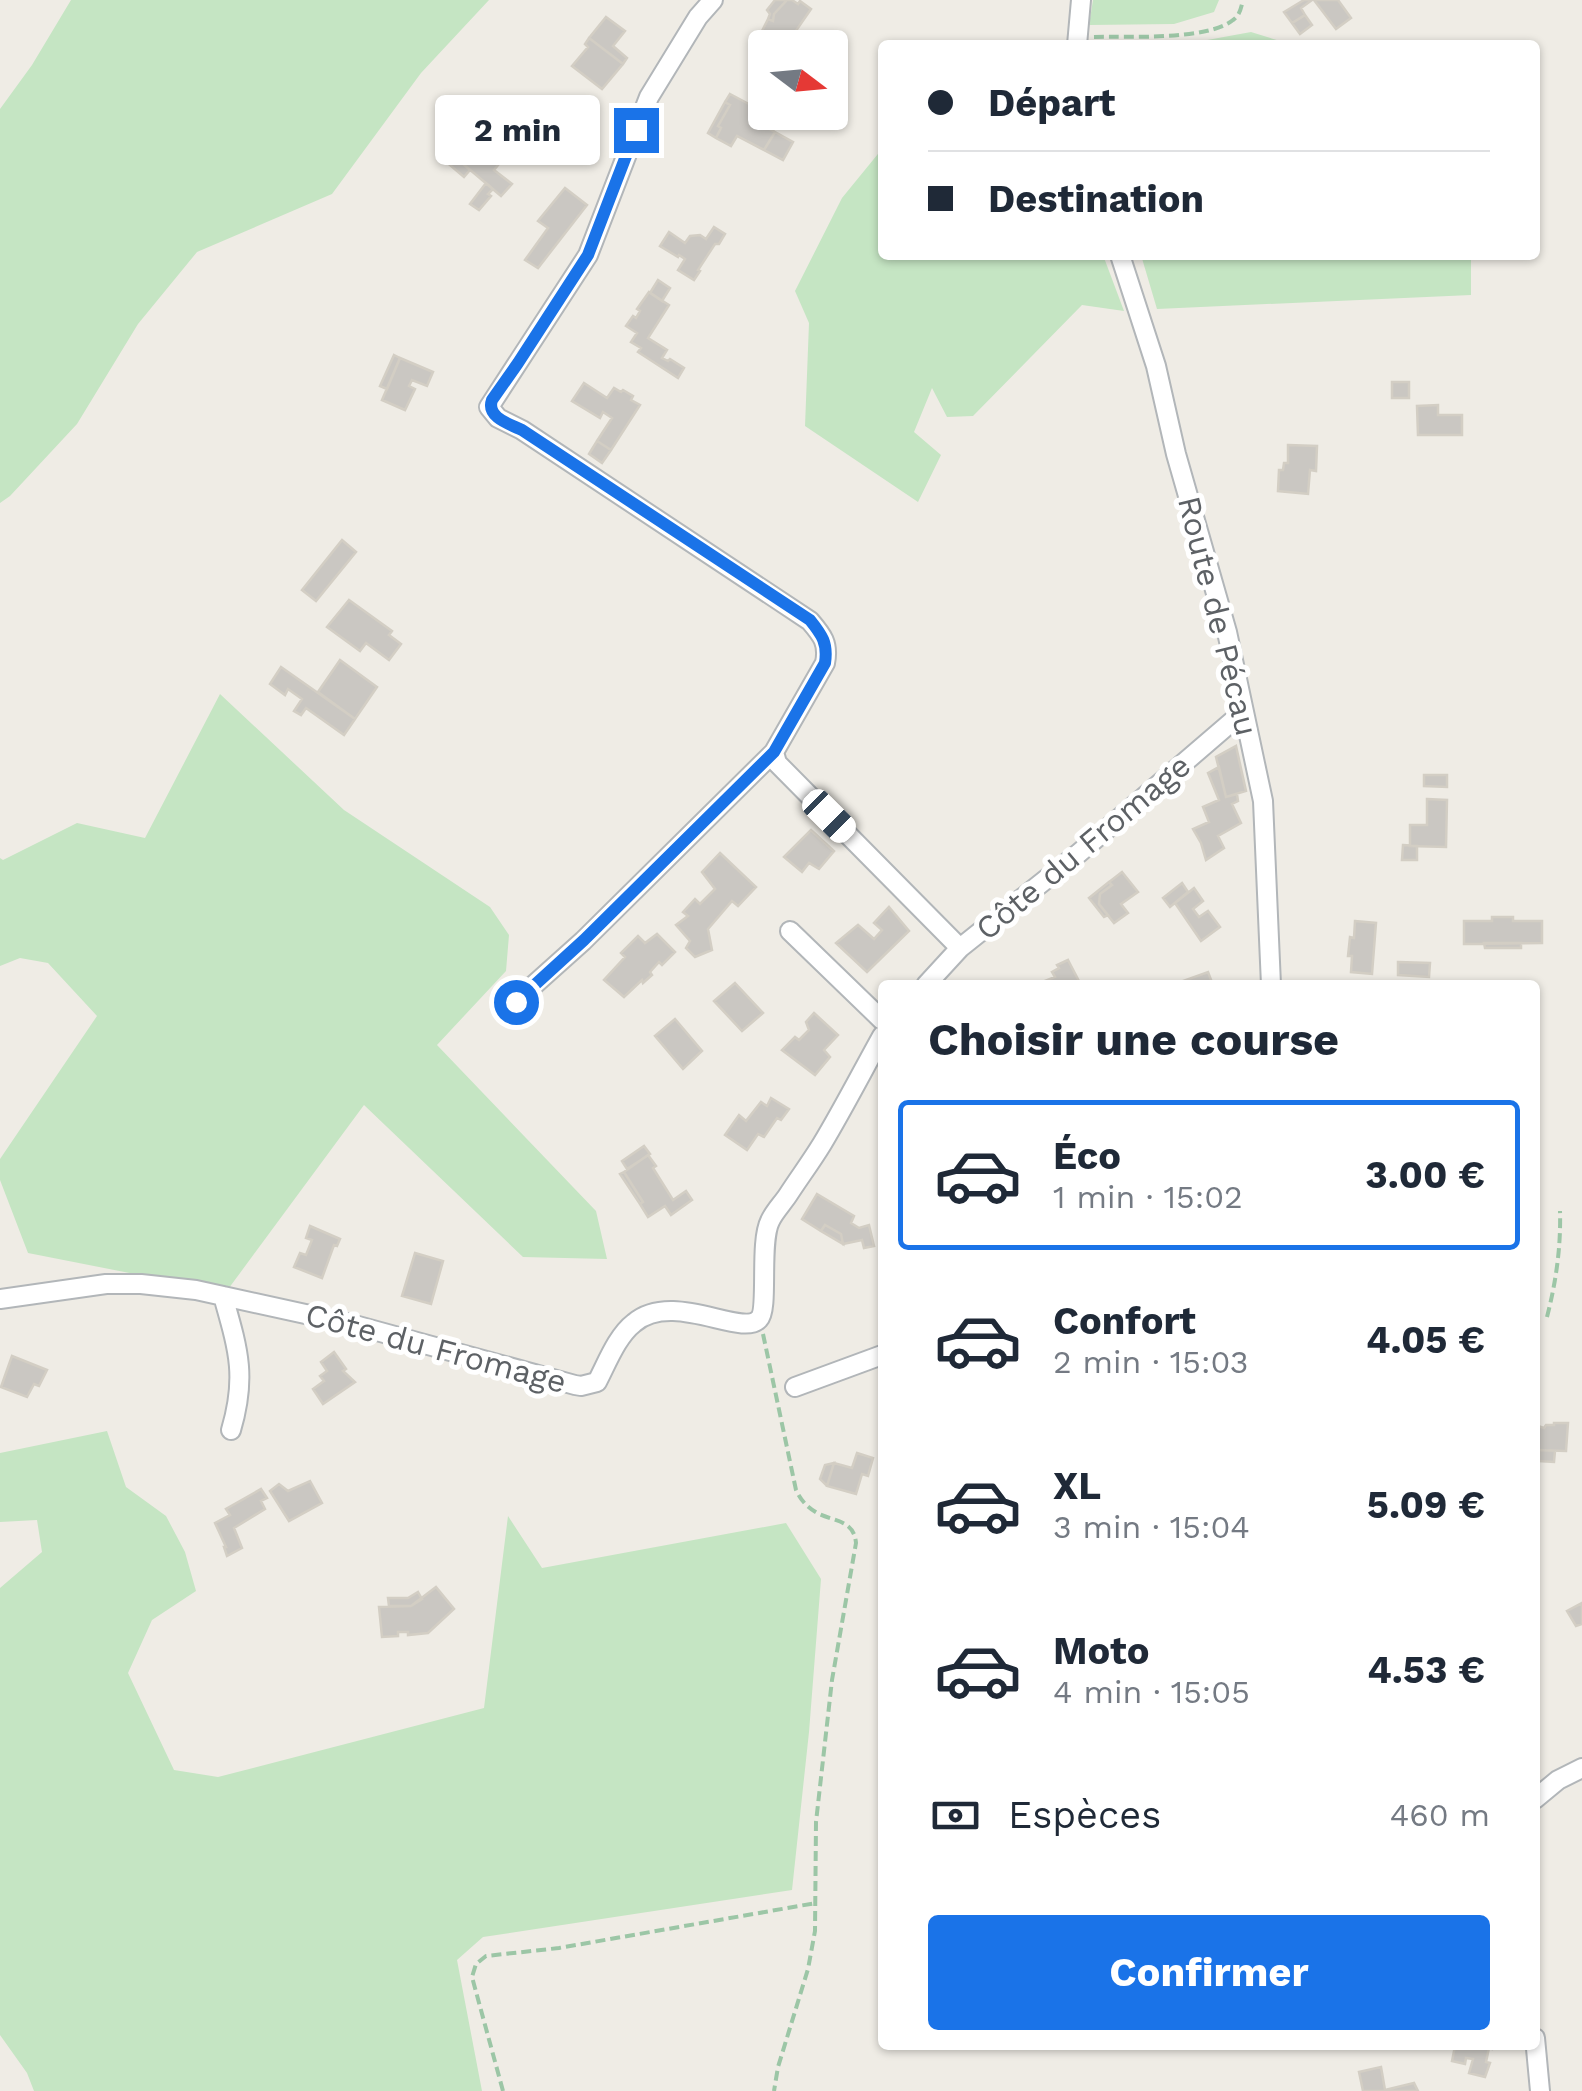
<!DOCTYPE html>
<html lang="fr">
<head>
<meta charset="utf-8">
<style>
	:root { --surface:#fff; --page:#f2f2f3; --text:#1f2937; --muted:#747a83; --line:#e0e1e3; --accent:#1a73e8 }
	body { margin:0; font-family:"Work Sans",sans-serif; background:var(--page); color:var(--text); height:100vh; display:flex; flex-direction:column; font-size:38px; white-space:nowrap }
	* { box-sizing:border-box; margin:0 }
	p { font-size:32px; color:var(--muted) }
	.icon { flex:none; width:55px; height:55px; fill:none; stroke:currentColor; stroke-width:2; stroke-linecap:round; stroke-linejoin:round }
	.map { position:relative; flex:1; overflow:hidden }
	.details { position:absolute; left:878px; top:980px; width:662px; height:1070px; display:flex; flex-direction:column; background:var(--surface); border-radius:10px; box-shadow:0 2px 8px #0004 }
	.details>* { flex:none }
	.hud { position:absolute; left:878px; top:40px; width:662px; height:220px; border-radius:10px; box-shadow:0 2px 8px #0004; display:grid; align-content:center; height:220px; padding:0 50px; background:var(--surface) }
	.needle { width:65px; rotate:106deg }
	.tools { position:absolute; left:748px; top:30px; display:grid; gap:20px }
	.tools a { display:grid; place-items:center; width:100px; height:100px; border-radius:10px; background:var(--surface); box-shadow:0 2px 8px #0004; font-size:50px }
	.end { position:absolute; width:45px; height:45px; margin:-22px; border:12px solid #1a73e8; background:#fff; box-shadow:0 0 0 5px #fff }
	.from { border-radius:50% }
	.bubble { position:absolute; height:70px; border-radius:10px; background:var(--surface); box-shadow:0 2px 8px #0004; font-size:32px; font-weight:700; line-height:70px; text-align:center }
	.car { position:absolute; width:30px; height:60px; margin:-30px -15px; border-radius:12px; box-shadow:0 0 8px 2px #0007; background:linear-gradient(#fff 24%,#345 0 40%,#fff 0 76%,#345 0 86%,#fff 0) }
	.hud b { display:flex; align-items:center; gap:35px; height:95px; font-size:38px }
	.hud b+b { border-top:2px solid var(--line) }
	.hud i { width:25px; height:25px; background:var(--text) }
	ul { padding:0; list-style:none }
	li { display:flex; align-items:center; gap:30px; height:150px; margin:0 20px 15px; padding:0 30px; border:5px solid transparent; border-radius:10px }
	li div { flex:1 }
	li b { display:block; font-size:38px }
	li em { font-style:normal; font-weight:700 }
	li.selected { border-color:var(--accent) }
	li>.icon { width:90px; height:90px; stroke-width:1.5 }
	h2 { padding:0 50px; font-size:45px; line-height:120px }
	.pay { display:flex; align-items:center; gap:25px; height:110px; padding:0 50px; font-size:38px }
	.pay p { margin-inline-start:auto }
	.action { display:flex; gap:20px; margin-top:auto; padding:20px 50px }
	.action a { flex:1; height:115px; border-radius:10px; background:var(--accent); color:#fff; font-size:40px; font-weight:700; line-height:115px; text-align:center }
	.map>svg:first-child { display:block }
</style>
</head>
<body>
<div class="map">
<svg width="1582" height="2091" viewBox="0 0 1582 2091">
	<rect width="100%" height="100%" fill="#efece5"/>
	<path fill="#c5e5c3" d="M71,0H489L421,73L332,194L197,252L138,324L77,424L10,496L0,503V109L32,65Z
		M1093,0H1219L1214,12L1174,24L1089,25Z
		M1251,32L1293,45H1180Z
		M882,149V255H1103L1124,311L1082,305L973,416L947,417L932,388L914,432L941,455L918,502L805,426L809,323L795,291L842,198Z
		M1141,255H1471V295L1157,309Z
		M220,694L344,810L490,907L509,935L506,971L437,1045L596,1211L607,1259L523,1257L364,1105L226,1292L28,1253L0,1180V1159L97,1016L48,963L20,958L0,966V858L3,860L77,823L145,838Z
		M107,1431L126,1487L166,1516L185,1552L196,1591L152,1620L128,1673L174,1770L218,1777L484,1708L508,1516L542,1568L786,1523L821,1579L809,1732L792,1890L483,1937L457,1960L482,2091H34L27,2073L0,2035V1588L42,1552L37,1520L0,1522V1453Z"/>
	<path fill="#cac7c2" stroke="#d3cec4" stroke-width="2.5" d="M775,0H787L774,14L773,21L768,19L770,14L767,10Z
		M787,0H792L798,4L800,1L811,9L793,35L789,44L792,48H766L756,43L768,19L773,21L774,14Z
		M1304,0H1312L1301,8L1305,15L1292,23L1284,12Z
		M1314,0H1338L1351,18L1336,29Z
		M1305,15L1312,25L1300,34L1292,23Z
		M606,17L625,31L613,46L627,58L623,64L589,38Z
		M589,38L623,64L602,89L572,66L588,47L585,44Z
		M730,94L760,110L754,121L775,132L764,150L737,136L731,146L716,138L721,128L718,126L730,105L725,102Z
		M725,102L730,105L718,126L721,128L716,138L708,133Z
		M489,126L493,130L473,155L470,152L462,163L470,170L464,177L450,165L470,140L474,144Z
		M493,130L507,142L493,159L499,164L494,170L512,184L501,196L462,163L470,152L473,155Z
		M775,132L793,142L783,160L764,150Z
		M486,183L493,189L488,194L491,196L479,210L470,204Z
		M565,188L587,205L538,268L525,260L548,228L538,221Z
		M714,227L725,234L719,244H715L698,270L700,271L694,280L678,270L685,259L679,255L678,257L660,246L669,232L685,243L690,236L700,235L706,239Z
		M658,280L670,288L662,301L650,293Z
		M649,292L669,305L648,338L667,350L662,358L668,361L670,359L684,368L678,378L638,352L641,348L631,342L637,333L626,326L633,316L636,318L640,311L637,309Z
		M394,355L400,358L387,389L380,386Z
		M400,358L433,372L427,386L412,380L409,386L415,389L405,410L382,400Z
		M1392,382H1409V398H1392Z
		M584,383L607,398L614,388L621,392L623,390L633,396L631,400L640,405L611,450L597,441L612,418L603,412L600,418L572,401Z
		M1438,405V415H1462V435H1418L1417,406Z
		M597,441L611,450L602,463L589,454Z
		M1288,445L1317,446L1316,471L1310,470L1308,494L1278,491L1279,470H1283L1284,463H1288Z
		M342,540L356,552L316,601L302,590Z
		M349,600L392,631L389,635L401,644L389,660L366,643L360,651L327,627Z
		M340,660L377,687L355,719L318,692Z
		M281,667L355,719L344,735L306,708L301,715L294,711L302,699L288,689L285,695L270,684Z
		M1236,746L1246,791L1226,797L1216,757Z
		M1219,767L1226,797L1237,794L1238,801L1232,804L1241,823L1218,836L1224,848L1206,860L1201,843L1193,829L1209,822L1203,807L1219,800L1208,773Z
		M1424,775H1447V787L1424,786Z
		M1427,799L1447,800L1446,847L1410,846V825H1427Z
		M811,830L834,851L819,869L809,863L802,872L784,857Z
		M1403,845L1417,846V860H1402Z
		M720,853L756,887L738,906L732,901L708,929L712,950L695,957L686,948L690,941L676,925L688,916L683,912L695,899L700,904L715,889L702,872Z
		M1122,872L1138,892L1121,904L1128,913L1114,923L1099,904L1100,894L1112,885L1109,882Z
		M1109,882L1112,885L1100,894L1099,904L1108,915L1104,917L1089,898Z
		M1182,883L1188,892L1170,907L1163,898Z
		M1194,888L1203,901L1193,909L1199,917L1208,911L1220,927L1201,941L1175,903Z
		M889,907L909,931L867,972L836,943L858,925L874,939L882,930L874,923Z
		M1492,917H1513V921H1542V943L1464,944V921H1492Z
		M1355,921L1376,923L1372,974L1351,972L1352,956H1348L1350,937L1354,938Z
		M657,934L675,952L662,965L659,962L650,972L652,975L643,983L642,980L624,997L604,980L625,957L621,953L638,936L645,943Z
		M1484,943H1521V948H1485Z
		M1068,960L1081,985H1035L1055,977L1052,972L1059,968L1057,965Z
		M1398,962L1430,963L1429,977L1398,975Z
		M1208,972L1213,985H1184L1183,981Z
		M735,983L763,1013L742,1031L714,1001Z
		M814,1013L838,1035L824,1050L830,1057L815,1075L782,1050L795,1037L799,1040L809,1030L806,1022Z
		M675,1019L702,1051L683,1069L655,1036Z
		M771,1098L789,1109L781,1120L777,1118L764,1137L758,1134L747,1150L725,1135L739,1115L746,1121L761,1102L767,1106Z
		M644,1146L650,1154L627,1169L622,1161Z
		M648,1155L656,1166L653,1168L673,1200L686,1191L692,1200L671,1215L665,1206L648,1217L640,1204L643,1202L624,1172Z
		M624,1172L643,1202L640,1204L620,1174Z
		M817,1194L854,1216L851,1223L859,1228L869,1225L874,1246L864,1248L862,1240L843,1244L841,1234L825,1225L821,1231L802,1219Z
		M825,1225L841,1234L843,1244L821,1231Z
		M310,1226L340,1239L337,1246L334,1245L322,1278L294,1267L300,1253L306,1255L312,1240L306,1238Z
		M415,1253L443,1261L431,1304L402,1296Z
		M334,1352L346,1369L343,1371L355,1382L323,1404L313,1389L324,1381L320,1376L327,1371L321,1362Z
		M12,1356L47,1370L39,1386L34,1384L27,1397L1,1387Z
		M1554,1423H1568L1566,1451L1535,1450V1425L1544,1428L1546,1425H1554Z
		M1539,1450L1555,1451L1554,1462L1539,1461Z
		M857,1453L873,1458L868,1476L862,1474L856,1494L827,1486L834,1463L852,1468Z
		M834,1463L827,1486L820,1479L825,1465Z
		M310,1481L322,1503L289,1521L270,1491L279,1484L288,1491Z
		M261,1489L267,1498L261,1501L265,1509L234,1528L242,1548L227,1556L224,1547H226L215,1523L230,1515L226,1509Z
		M436,1587L454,1609L428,1633L408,1635V1632H398V1636L382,1637L379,1607L411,1606Z
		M418,1592L422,1599L411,1606H389L388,1598H408Z
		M1582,1603V1624L1576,1626L1567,1611Z
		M1463,2045H1493L1492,2049L1489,2048L1486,2062L1490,2063L1485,2077L1469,2073L1473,2059L1466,2058L1465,2064L1452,2061L1455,2046L1462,2048Z
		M1381,2067L1385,2090L1414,2083L1418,2091H1363L1359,2072Z"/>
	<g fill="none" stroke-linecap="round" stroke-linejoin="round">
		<defs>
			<path id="minor" d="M713,0L698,17L649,97L588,255L489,407L498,418L522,430L810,621C822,635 829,643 825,663L774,752L777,763L960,948
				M1077,45L1081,0
				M1120,255L1156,366L1176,454L1227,632L1263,801L1271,985
				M790,931L882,1020
				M926,985L960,948L1079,853L1243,712
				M516,1001L583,941L774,752
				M223,1296C238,1349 247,1376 231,1430
				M0,1299L106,1284H141L196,1290L351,1324L575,1385L581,1386L597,1382C607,1363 617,1336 634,1323C673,1290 742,1338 759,1319C769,1309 759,1243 770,1221C774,1212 782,1204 788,1195C799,1178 811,1162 822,1144C843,1109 862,1072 882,1036
				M795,1387L882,1355
				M1535,1799L1558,1780L1582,1768
				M1535,2038L1540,2091"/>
		</defs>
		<use href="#minor" stroke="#b2b6b9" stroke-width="22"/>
		<path stroke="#9cc6a6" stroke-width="4" stroke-dasharray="10 5" stroke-linecap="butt" d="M1094,37C1127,36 1207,41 1233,20C1240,15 1241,8 1243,0
			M1547,1317C1556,1282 1561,1247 1560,1211
			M763,1334L796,1490C801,1501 808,1508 819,1514C837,1522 854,1521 856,1543L832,1680L816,1822L815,1931L808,1969L778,2067L774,2091
			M503,2091L472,1977L476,1964L486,1956L559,1948L816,1903"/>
		<use href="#minor" stroke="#fff" stroke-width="18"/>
	</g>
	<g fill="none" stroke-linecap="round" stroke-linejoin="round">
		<path stroke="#1a73e8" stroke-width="12" d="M516,1002L584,940L774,752L825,663C828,643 822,635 810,620L522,430C509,424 486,417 492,400L518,363L588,255L636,130"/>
	</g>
	<g text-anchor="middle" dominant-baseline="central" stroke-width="10" stroke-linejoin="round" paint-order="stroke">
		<g font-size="32" fill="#5d6165" stroke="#fff">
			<text transform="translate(1218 616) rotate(76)">Route de Pécau</text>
			<text transform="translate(1083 847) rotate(-40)">Côte du Fromage</text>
			<text transform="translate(436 1348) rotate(15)">Côte du Fromage</text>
		</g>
	</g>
</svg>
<div class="tools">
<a><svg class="needle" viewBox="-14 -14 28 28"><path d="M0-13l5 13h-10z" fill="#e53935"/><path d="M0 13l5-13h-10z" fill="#747a83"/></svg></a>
</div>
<i class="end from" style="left:516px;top:1002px"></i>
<i class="end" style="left:636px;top:130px"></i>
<div class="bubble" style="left:435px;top:95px;width:165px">2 min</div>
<i class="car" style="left:829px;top:816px;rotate:135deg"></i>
<div class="hud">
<b><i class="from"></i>Départ</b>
<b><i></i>Destination</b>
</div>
<section class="details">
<h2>Choisir une course</h2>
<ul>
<li class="selected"><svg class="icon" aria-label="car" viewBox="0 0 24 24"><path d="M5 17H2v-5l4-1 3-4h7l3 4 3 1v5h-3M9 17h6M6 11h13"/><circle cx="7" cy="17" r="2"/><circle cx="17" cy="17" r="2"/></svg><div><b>Éco</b><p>1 min · 15:02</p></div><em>3.00 €</em></li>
<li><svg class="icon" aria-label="car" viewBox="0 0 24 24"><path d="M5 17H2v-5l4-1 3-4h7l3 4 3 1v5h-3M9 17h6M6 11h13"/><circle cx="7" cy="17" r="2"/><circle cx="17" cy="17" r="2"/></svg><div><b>Confort</b><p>2 min · 15:03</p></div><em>4.05 €</em></li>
<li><svg class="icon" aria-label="car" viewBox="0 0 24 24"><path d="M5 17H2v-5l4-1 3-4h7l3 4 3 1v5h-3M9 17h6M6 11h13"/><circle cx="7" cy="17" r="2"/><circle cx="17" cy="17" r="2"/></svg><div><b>XL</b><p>3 min · 15:04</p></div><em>5.09 €</em></li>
<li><svg class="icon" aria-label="car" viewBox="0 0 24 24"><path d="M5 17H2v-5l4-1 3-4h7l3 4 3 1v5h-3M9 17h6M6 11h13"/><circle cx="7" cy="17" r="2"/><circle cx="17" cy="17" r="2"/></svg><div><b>Moto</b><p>4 min · 15:05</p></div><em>4.53 €</em></li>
</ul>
<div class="pay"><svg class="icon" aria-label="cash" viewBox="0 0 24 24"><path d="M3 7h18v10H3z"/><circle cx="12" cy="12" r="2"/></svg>Espèces<p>460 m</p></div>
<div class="action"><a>Confirmer</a></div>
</section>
</div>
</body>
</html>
